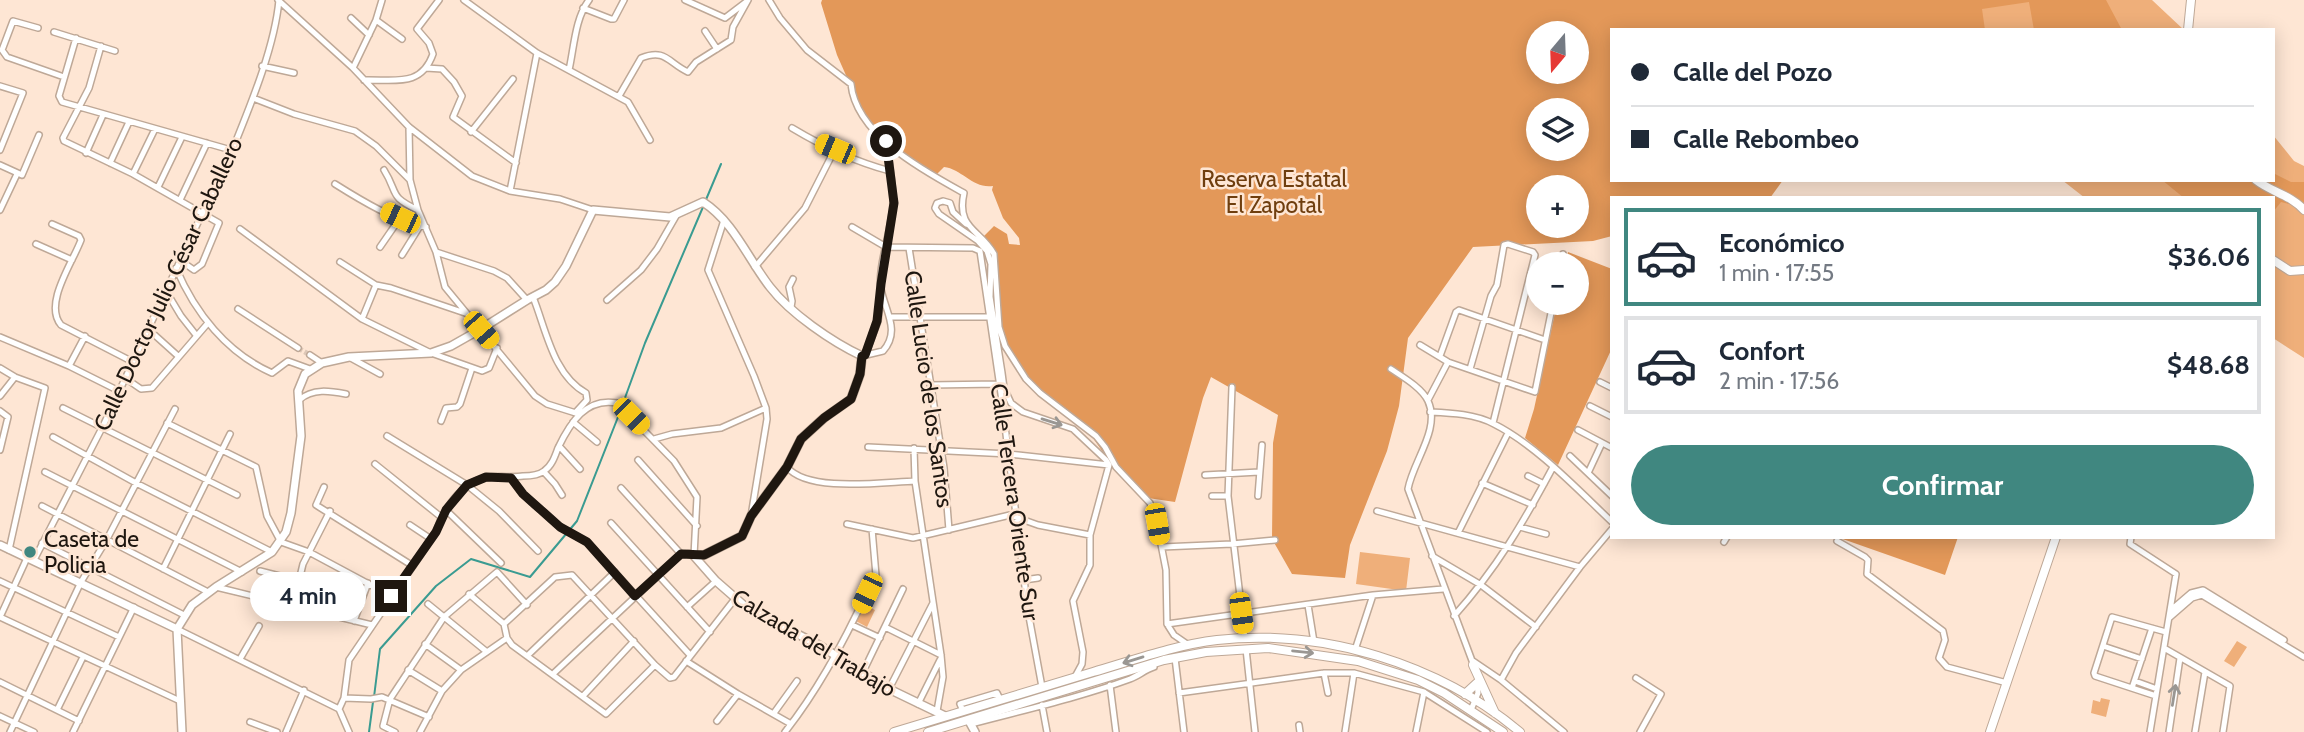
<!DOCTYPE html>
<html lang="es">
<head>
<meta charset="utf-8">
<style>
	:root { --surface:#fff; --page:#f6f6f7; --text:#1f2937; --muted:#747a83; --line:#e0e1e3; --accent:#408780 }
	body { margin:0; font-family:Cabin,sans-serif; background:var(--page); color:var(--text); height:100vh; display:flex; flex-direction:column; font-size:26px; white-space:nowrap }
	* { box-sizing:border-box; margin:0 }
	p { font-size:23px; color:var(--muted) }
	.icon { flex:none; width:38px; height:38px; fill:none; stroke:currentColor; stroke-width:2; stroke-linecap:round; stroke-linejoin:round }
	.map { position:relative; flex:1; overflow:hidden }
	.sheet { position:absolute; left:1610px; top:196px; width:665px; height:343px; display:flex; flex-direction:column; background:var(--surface); border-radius:0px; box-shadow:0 4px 18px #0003 }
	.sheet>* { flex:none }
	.hud { position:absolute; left:1610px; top:28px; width:665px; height:154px; border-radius:0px; box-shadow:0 4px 18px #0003; display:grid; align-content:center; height:154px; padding:0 21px; background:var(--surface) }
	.needle { width:46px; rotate:199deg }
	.buttons { position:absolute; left:1526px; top:21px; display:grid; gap:14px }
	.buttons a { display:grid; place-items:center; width:63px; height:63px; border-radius:50%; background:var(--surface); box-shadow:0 4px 18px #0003; font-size:35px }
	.end { position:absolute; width:32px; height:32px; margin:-16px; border:9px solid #1f1710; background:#fff; box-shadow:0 0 0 4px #fff }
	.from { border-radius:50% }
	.bubble { position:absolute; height:49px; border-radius:24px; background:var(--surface); box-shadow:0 4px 18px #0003; font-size:23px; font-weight:800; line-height:49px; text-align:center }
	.car { position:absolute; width:21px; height:42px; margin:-21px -10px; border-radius:9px; box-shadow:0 0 5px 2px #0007; background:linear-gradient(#f5c518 24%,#345 0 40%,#f5c518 0 76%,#345 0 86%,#f5c518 0) }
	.hud b { display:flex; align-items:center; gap:24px; height:66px; font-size:26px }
	.hud b+b { border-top:2px solid var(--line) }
	.hud i { width:18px; height:18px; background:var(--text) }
	ul { padding:12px 0 0; list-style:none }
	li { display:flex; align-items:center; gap:21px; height:98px; margin:0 14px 10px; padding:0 7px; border:4px solid var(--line); border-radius:0px }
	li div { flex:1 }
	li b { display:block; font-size:26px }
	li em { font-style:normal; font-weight:800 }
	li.active { border-color:var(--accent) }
	li>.icon { width:63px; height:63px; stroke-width:1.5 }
	.button { display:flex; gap:14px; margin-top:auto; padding:14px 21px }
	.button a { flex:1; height:80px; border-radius:42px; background:var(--accent); color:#fff; font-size:28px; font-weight:800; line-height:80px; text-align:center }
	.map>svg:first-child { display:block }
</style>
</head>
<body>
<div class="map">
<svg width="2304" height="732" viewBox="0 0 2304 732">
	<rect width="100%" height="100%" fill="#fee6d4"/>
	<path fill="#efaf7a" d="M1832,0H2152L2184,30H1870Z
		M2273,135L2294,161L2304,166V358L2273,338V198H2085L2062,180H2273Z
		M1360,552L1410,558L1406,591L1356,584Z
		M865,605L875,610L867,627L856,621Z
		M2237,641L2247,647L2234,667L2224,661Z
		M2101,698L2110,700L2106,717L2091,713L2093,700L2100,702Z"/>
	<path fill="#e39859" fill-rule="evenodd" d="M822,0H2106L2122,30H2034L2029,2L1982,9L1985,30H1612V180H1783L1770,198H1612V236L1593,241L1473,247L1408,338L1399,406L1387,451L1350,545L1345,578L1292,574L1272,539L1273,443L1278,415L1211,377L1203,398L1175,502L1141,497L1113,467L1089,432L1069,419L1061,407L1027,382L1001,346L992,287L993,280L982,238L994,226L1007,234L1009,244L1020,245L1019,238L1003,218L992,190L993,186C973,189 962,169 944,167L933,178L912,165L868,125L837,55L821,3ZM1538,33H1577V72H1538ZM1538,110H1577V149H1538ZM1538,187H1577V226H1538Z
		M2273,173L2291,182H2304V208L2281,202L2273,212V198H2184L2162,180H2273Z
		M1568,252L1612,269V348L1558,465L1525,438L1534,409L1557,303H1577V264H1565Z
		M1837,537H1958L1945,575Z"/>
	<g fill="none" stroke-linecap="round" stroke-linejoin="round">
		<path stroke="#3a9b91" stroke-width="2" d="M705,202L721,164
			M622,406L645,343L703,207
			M374,697L380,649L436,586L471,559L530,577L577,521L620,412
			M369,732L373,702"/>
		<path stroke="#ddc7b7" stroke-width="5" stroke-dasharray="5 2.5" stroke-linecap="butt" d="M298,348L310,355"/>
		<defs>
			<path id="street" d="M278,0L353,68L409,127L472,176L510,191L560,199L593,210
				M464,0L537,53L628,102L650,140
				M685,0L725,18L746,2
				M769,0L780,18L807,50L851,84C856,135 924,171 964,193C956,229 980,229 994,254L999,327L1005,346L1026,379L1040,393L1096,436L1105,447L1116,467L1150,503L1157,524L1166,570L1167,624L1174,635L1187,644
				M583,8L611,19H614L624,0
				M351,18L369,35
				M376,20L402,39
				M38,28L13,21L2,50L7,57L64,77
				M705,31L717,49
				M54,32L115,51
				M76,38L59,96L62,102L231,150
				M101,46L89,88L63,138L64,141L133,174L219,223L202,264L194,270L181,261
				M262,66L294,73
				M353,68L376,20L382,0
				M426,68L442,69L454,82L462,96L453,117L516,163
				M569,70C574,48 575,18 589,0
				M364,80C394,79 421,88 433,54L429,43L417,29L439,0
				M0,86L23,93L0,150
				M619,96L641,58C666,48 668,63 688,72L696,62L731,40L733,27L748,0
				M253,98L294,114L355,131L376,146L410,180
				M409,127L410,180L418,210L436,252L445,287L535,396L547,404L579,414
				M792,128C822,146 856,162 890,171
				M471,132L513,79
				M86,153L103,115
				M110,163L129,122
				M0,165L22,175L39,135
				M384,170C399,194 388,196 418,210
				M133,174L155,129
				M335,184C362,201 395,221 426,227
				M158,187L182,137
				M510,191L537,53
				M180,200L207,143
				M0,210L17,174
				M724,220L708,270L754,376L766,408L767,419L751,516
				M52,224L79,236L81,240C73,262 43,304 61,325L133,362
				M966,224L953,212L950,203L943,201L937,203L935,208L939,214L978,241L987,251L991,264L990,297L1002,373L1004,388L1011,403L1023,412L1073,429L1106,460L1109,465L1090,535V565L1073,601L1083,652L1082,664L1076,675
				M852,227L886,247L973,248L980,251L1001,394L1028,611L1042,687
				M240,229L362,319L431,353L482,371L489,368L497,348
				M36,244L72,260
				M380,247L400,218
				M909,248L944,468L949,530
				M436,252L494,271L507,278L527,300
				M402,255L420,226
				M340,262L376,285L391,288L465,313
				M1561,264L1563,254
				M755,267L805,208L835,149
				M176,268C195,313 227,353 272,373L288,361L310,369
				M166,291L181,316L196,335
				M533,297C546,329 553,375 586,393L587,400L576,412
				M607,300L641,270L657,249L676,216
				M791,307L792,301L789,287L793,279
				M238,309L298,348
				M891,317H988
				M362,319L376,285
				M148,329L178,356
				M0,337L69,366L119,391
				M1420,345L1448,362L1535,392L1553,303
				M310,355L322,363
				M865,355L878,321L881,293
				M862,356L883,351C901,331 885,311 881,289C877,267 893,227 893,202C893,183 889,162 887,142
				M1440,356L1456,312L1459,310L1545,340
				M349,357L380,374
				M69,366L85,336
				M0,368L15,377L45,388L9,550
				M1391,369C1403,377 1422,388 1428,401C1441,429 1413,461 1408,489L1474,666
				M1470,369L1491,296L1497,285L1504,245L1508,244L1533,252L1535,255L1493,423
				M125,378L141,389L152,388L208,323
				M1600,382L1612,388
				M930,385L999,384
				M1232,387L1228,496L1245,638
				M0,396L15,377
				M299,400C313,388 330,391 346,394
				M1428,400L1448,362
				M1590,406L1612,417
				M63,408L237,495
				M0,411L8,417L0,450
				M1430,412C1452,413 1475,414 1494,424C1536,445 1578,490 1612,522
				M441,421L446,408L457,407L460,404L472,368
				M573,422L597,442
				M167,423L256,467L267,516L281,542L309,552L391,596
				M1578,430L1612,448
				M387,436L467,485L499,511L538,551
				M53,437L136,483L272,552
				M654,439L672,434L721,428L766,408
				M559,446L580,469
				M868,447L1009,454L1109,465
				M914,448L915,481L941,655L943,677L937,711
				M1570,456L1612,496
				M638,460L697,526
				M375,464L441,517
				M787,467C808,493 883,482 915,481
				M45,472L242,572
				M544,472L555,484L562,495
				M1588,473L1602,443
				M1205,475L1259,472
				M1528,476L1544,484
				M511,478L523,494L541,510L560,527L587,542L690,655
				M1482,483L1533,505
				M324,487L316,505L413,566
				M621,488L681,554
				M1212,496H1228
				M1258,496L1262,445
				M42,506L208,592
				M446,510L501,563
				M1377,511L1580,567
				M611,523L710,632
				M847,524L913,538L1010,515L1038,525L1090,535
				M410,525L431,539
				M1520,527L1546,534
				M1458,533L1508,433
				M2131,537L2130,544L2176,574L2150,732
				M1837,541L1865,557L1868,560L1867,574L1943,631L1945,640L1939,658L1947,667L2007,683
				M1724,542L1727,537
				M42,543L184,615
				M1162,547L1232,544L1275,540
				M1432,556L1481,585L1536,627
				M34,560L103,426L236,141C253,99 275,44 279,0
				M163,569L230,434
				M260,571L362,597
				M1024,580L1038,578
				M0,581L119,637
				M216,587L372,625
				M469,594L504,624
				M428,604L487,652
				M1308,605L1314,642
				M293,606L303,564L330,511
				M687,607L716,581
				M2170,611L2191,593L2203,590L2284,640
				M1454,616C1497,568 1523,523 1553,467
				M0,617L180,701
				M0,617L27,558
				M2169,618L2192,598L2202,595L2304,657
				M354,621L368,583
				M1167,624L1373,595L1443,589
				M852,625L880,638
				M885,627L941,655
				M177,629L339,709
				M425,644L461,670
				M2103,646L2142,659
				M2164,648L2230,686L2223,732
				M1246,649L1255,732
				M1355,650L1373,595
				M527,656L615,572
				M1175,658L1184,732
				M240,659L259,626
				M686,661L738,694L791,724
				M1473,661L1501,680L1564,732
				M655,665L606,714L512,645L507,638L504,624L555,577L572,575L655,665L670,678L674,677L734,600
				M408,670L442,691
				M1324,673L1328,693
				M862,674L903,589
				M1636,678L1661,694L1640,732
				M1501,680L1516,653L1580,567L1612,529
				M2135,681L2157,689
				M0,682L79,721
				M1110,685L1116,732
				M2132,688L2152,628
				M889,689L933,603
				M1179,693L1324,673H1354L1424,692L1487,732
				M583,696L634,641
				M2156,696L2095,676L2094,673L2112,617L2166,632
				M344,698L371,699L382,697L429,717
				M918,704L940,660
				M1042,705L1047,732
				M57,710L83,657
				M1471,710L1478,693L1477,683
				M963,711L960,704L997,693L1000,699
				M774,713L797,681
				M0,716L34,732
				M717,721L738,694
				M250,722L277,732
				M971,724C1024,710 1078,698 1130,679C1138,676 1145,670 1154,667
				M1299,725L1300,732
				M10,732L81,582L107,539L175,409
				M73,732L134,607
				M286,732L304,690
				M349,732L339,709L344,698L349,660L436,532C443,510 461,483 485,478C498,475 511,478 523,476C530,476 539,475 544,471C552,466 555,456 558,448C570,423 586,397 617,403L674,461L697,497L694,556L691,553L681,554L554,673
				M395,732L383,726L390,699L444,617L497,572L527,605
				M420,732L442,691L461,670L507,638
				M785,732C819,689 844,642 867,592L877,587L872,529
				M1345,732L1354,673
				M1416,732L1424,692
				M2169,732L2180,658
				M2195,732L2205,672"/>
			<path id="secondary" d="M0,545L177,629
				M694,556L716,581L748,609L819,645L889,689L945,716
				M969,721L975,732
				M182,732L177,629L192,605L216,587L272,552L286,532L291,513L301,436L298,391L305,374L322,363L349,357L431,353L451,346L481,329L527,300L546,290L555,282L566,266L593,210L670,217L703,202C734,222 748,259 770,287C790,313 832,342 862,356L860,374L851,399L824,418L801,439L787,467L751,516L742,536L704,555L694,556"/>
			<path id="primary" d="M2188,30L2191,0
				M2256,180C2271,192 2291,195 2304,210
				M2273,260L2290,271L2304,270
				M1473,665L1495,713
				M1465,694L1477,683
				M894,732C960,712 1027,692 1093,672C1134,660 1175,645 1217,640C1323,628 1439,664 1520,732
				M928,732L1164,660L1206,652L1268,648L1358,661L1418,680L1444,693L1503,732
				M1990,732L2056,537"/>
		</defs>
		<use href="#street" stroke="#bea897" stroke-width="8"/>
		<use href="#secondary" stroke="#bea897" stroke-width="10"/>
		<use href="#primary" stroke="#bea897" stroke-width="10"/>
		<use href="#street" stroke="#fff" stroke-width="5"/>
		<use href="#secondary" stroke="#fff" stroke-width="7"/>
		<use href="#primary" stroke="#fff" stroke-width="8"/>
	</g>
	<defs><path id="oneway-shaft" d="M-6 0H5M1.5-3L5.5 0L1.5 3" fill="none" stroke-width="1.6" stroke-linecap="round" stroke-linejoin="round" transform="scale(1.75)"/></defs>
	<g stroke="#9a9793">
		<use href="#oneway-shaft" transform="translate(1052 422) rotate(17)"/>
		<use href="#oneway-shaft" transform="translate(1303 652) rotate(6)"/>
		<use href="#oneway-shaft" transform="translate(1133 660) rotate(163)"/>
		<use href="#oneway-shaft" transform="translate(2174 695) rotate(-81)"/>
	</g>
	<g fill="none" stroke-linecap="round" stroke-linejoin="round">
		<path stroke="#1f1710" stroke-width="9" d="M391,596L436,532L446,510L467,485L486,477L511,478L523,494L541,510L560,527L587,542L635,596L681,554L704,555L742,536L751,516L787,467L801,439L824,418L851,399L860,374L862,356L865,355L877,321L881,284L894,203L886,141"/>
	</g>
	<circle fill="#408780" stroke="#fee6d4" stroke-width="2.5" cx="30" cy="552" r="7"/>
	<g text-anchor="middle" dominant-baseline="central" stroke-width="5" stroke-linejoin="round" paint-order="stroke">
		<g font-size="23" fill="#6f3e0e" stroke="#fee6d4">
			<text x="1274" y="179">Reserva Estatal<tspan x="1274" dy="26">El Zapotal</tspan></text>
		</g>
		<g font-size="23" fill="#1f1710" stroke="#fee6d4">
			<text transform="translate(168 284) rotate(-65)">Calle Doctor Julio César Caballero</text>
			<text transform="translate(929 389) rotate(82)">Calle Lucio de los Santos</text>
			<text transform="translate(1015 502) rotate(82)">Calle Tercera Oriente Sur</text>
			<text transform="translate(814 643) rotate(31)">Calzada del Trabajo</text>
		</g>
		<g font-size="23" fill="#1f1710" stroke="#fee6d4" text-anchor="start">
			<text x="44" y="539">Caseta de<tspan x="44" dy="26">Policia</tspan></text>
		</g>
	</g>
</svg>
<div class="buttons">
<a><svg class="needle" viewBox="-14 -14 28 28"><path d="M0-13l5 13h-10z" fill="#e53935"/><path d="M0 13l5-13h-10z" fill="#747a83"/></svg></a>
<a><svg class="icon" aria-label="layers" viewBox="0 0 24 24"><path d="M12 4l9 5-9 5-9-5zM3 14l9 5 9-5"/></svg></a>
<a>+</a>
<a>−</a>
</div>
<i class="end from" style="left:886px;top:141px"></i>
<i class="end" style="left:391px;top:596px"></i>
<div class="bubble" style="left:250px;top:572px;width:116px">4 min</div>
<i class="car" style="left:835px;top:149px;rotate:293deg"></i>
<i class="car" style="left:400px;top:218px;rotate:295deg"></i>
<i class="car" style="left:481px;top:330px;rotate:139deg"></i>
<i class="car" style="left:631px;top:416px;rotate:135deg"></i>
<i class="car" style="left:1157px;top:524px;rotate:170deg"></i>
<i class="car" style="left:867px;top:593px;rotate:205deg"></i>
<i class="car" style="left:1241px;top:613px;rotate:172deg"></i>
<div class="hud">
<b><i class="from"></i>Calle del Pozo</b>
<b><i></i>Calle Rebombeo</b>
</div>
<section class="sheet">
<ul>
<li class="active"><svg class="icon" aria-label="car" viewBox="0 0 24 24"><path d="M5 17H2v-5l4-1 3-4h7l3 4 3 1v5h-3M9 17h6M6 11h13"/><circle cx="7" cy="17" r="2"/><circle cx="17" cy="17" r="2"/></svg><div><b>Económico</b><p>1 min · 17:55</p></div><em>$36.06</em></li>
<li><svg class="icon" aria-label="car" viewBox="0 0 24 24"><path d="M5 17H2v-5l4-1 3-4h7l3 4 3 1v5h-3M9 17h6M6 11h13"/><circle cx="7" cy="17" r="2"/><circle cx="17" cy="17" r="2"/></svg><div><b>Confort</b><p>2 min · 17:56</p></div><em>$48.68</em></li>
</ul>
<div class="button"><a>Confirmar</a></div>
</section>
</div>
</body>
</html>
